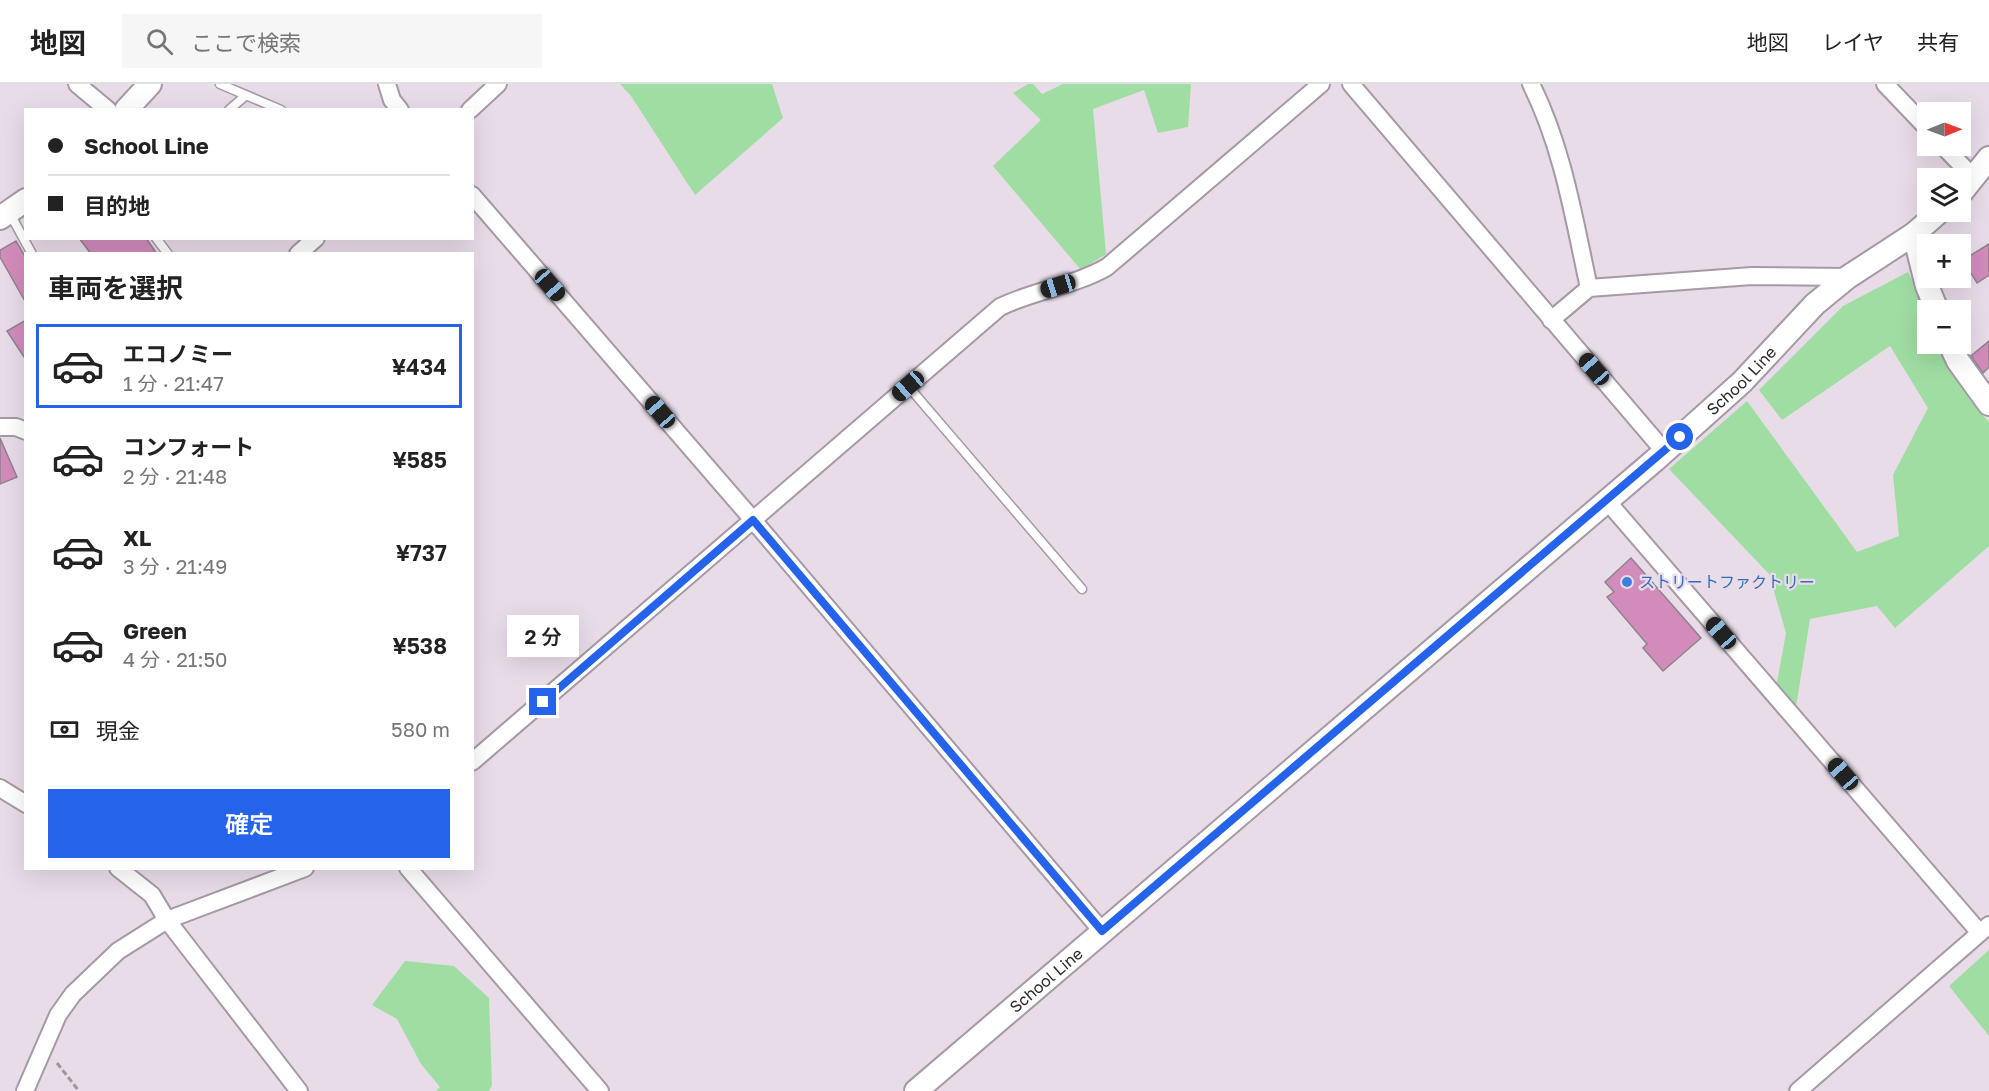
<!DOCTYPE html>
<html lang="ja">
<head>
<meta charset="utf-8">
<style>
	:root { --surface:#fff; --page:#f6f6f6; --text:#222; --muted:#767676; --line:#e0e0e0; --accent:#2563eb }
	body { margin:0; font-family:"Golos Text","Noto Sans JP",sans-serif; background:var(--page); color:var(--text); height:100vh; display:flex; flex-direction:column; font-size:22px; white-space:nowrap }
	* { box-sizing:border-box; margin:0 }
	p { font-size:20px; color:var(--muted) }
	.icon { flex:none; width:33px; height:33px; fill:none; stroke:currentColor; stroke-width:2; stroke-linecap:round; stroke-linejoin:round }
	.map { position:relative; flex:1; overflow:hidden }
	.details { position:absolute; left:24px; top:168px; width:450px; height:618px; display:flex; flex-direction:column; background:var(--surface); border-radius:0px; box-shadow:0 6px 24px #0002 }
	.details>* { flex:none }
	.hud { position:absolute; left:24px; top:24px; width:450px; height:132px; border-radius:0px; box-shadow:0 6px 24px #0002; display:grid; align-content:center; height:132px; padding:0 24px; background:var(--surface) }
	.needle { width:39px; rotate:89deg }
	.controls { position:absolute; left:1917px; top:18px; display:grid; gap:12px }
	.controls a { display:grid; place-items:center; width:54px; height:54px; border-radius:0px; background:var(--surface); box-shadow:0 6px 24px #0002; font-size:30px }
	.end { position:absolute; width:27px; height:27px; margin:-14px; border:8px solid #2563eb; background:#fff; box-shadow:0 0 0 3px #fff }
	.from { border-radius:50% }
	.bubble { position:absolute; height:42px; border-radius:0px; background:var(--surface); box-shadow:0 6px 24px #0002; font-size:20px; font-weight:600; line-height:42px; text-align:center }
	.car { position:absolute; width:18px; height:36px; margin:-18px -9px; border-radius:8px; box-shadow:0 0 4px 2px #0007; background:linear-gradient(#222 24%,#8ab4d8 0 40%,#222 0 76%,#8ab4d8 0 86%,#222 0) }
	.hud b { display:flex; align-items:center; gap:21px; height:57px; font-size:22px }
	.hud b+b { border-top:2px solid var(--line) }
	.hud i { width:15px; height:15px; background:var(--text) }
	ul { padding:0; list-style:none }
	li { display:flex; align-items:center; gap:18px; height:84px; margin:0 12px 9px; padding:0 12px; border:3px solid transparent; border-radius:0px }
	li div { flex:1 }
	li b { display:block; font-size:22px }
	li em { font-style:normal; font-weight:600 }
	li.current { border-color:var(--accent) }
	li>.icon { width:54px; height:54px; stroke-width:1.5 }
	h2 { padding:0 24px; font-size:27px; line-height:72px }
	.pay { display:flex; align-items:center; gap:15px; height:66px; padding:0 24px; font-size:22px }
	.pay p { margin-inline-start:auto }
	.cta { display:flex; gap:12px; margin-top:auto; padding:12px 24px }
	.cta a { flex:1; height:69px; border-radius:0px; background:var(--accent); color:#fff; font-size:24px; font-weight:600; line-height:69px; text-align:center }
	header { display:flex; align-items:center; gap:36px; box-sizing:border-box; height:84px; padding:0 30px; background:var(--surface); border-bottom:2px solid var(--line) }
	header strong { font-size:28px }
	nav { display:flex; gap:33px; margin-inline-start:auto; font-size:21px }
	.search { width:420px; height:54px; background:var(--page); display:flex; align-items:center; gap:15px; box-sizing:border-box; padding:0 21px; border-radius:0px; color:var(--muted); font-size:22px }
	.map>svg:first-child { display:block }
</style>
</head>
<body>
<header>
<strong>地図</strong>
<div class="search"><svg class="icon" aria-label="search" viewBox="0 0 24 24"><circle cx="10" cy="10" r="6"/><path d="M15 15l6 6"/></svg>ここで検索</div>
<nav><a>地図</a><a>レイヤ</a><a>共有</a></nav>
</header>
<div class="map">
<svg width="1989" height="1007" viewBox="0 0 1989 1007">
	<rect width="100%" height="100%" fill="#e8dce8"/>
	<path fill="#a0dda3" d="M620,0H772L783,34L695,111L631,12Z
		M1028,0H1033L1042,10L1063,0H1191L1188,43L1158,49L1144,6L1093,25L1106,170L1081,186L993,82L1041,36L1013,9Z
		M1908,188L1928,226V260H1945L1979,327L1989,338V462L1895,544L1877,522L1810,535L1796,623L1776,604L1786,549L1769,490L1669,385L1747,317L1857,468L1899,452L1893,391L1928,324L1890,262L1782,336L1759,306L1843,222Z
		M1989,866V952L1949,902Z
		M405,877L454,882L489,914L492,1001L489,1007H436L440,1003L421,980L397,935L372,921Z"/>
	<path fill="#d28cbc" stroke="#90828b" stroke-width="1.5" d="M79,154H146L157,170H91Z
		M16,157L26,174V219L0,173V166Z
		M1989,160V191L1977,199L1963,176Z
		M26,236V276L7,247Z
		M1989,257V283L1983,289L1971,272Z
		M0,354L17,393L0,400Z
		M1631,474L1701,554L1663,587L1643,564L1647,560L1607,513L1614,508L1605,498Z"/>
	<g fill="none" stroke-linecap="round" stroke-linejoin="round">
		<defs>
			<path id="lane" d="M220,0L281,26
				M229,26L245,12
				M9,128L32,170
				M156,154L168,170
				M908,302L1082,505"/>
			<path id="street" d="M77,0L108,26
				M387,0L392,16L400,26
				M1351,0L1664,367
				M1531,0C1563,64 1574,135 1589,204
				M1885,0L1928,45
				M470,26L498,0
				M1943,62L1974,94
				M472,111L753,436L1102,847
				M298,170L316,154
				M1551,236L1589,204L1752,192L1848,193
				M0,343H16L26,347
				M1607,417L1980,849
				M472,678L1000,223C1035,206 1074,202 1107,183L1321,0
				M0,704L26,720
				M118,784L152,811L167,836L299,1007
				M408,784L600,1007
				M25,1007L58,931L73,910L118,867L167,836L305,784
				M1798,1007L1989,841"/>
			<g id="secondary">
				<path d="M126,26L150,0"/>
				<path d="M1960,110L1989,74"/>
				<path d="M0,134L26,116"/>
				<path d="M1914,150L1927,202L1937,226"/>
				<path d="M1950,260L1958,277L1989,320"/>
				<path id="s1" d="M916,1007L1655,376L1742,298L1815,220L1848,193L1914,150L1939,128"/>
			</g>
		</defs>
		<use href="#lane" stroke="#a599a5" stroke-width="11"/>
		<use href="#street" stroke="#a599a5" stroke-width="20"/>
		<use href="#secondary" stroke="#a599a5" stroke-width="26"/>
		<path stroke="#9f969f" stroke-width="3" stroke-dasharray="6 3" stroke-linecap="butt" d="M57,979L79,1007"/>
		<use href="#lane" stroke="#fff" stroke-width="8"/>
		<use href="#street" stroke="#fff" stroke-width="16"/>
		<use href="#secondary" stroke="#fff" stroke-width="22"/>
	</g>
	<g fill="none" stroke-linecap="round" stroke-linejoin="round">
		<path stroke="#2563eb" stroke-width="8" d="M543,618L753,436L1102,847L1680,353"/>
	</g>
	<circle fill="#3f7fe0" stroke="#e8dce8" stroke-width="2" cx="1627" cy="498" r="6"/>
	<g text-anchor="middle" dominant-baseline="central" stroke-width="4.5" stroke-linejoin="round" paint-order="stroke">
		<g font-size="16" fill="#2c272c" stroke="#e8dce8">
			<text stroke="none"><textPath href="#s1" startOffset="1089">School Line</textPath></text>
			<text stroke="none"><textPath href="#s1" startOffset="171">School Line</textPath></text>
		</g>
		<g font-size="16" fill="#366cbe" stroke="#e8dce8" text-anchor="start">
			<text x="1639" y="498">ストリートファクトリー</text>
		</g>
	</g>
</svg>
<div class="controls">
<a><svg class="needle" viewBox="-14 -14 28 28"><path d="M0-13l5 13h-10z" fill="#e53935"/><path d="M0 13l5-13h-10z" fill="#767676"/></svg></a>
<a><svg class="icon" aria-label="layers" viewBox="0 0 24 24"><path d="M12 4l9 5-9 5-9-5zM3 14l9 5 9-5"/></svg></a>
<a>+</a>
<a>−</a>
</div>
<i class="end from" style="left:1680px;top:353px"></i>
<i class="end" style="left:543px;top:618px"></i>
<div class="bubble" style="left:507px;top:531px;width:72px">2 分</div>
<i class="car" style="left:550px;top:201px;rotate:139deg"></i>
<i class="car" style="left:1058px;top:202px;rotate:253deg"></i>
<i class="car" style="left:1594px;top:285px;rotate:319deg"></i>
<i class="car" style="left:908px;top:302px;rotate:229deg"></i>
<i class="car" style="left:660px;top:328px;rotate:319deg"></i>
<i class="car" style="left:1721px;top:549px;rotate:319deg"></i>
<i class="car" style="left:1843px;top:690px;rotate:319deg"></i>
<div class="hud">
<b><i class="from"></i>School Line</b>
<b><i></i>目的地</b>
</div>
<section class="details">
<h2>車両を選択</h2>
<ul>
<li class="current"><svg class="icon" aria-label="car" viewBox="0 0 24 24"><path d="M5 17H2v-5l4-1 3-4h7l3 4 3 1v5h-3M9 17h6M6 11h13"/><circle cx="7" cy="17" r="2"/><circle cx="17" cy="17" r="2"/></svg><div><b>エコノミー</b><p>1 分 · 21:47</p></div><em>¥434</em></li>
<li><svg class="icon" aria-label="car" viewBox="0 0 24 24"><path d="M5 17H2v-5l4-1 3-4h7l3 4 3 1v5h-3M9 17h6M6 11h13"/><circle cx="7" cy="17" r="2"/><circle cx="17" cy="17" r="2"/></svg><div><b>コンフォート</b><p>2 分 · 21:48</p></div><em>¥585</em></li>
<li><svg class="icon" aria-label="car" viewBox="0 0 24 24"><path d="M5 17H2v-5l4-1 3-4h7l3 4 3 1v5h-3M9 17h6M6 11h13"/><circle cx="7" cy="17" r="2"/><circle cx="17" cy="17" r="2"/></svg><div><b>XL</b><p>3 分 · 21:49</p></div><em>¥737</em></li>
<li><svg class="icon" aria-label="car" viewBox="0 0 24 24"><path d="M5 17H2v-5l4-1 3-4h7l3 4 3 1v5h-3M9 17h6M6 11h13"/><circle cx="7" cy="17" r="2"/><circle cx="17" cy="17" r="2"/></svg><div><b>Green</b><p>4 分 · 21:50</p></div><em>¥538</em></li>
</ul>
<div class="pay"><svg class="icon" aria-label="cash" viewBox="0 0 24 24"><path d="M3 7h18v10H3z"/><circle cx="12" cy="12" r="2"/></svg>現金<p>580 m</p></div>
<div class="cta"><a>確定</a></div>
</section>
</div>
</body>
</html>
